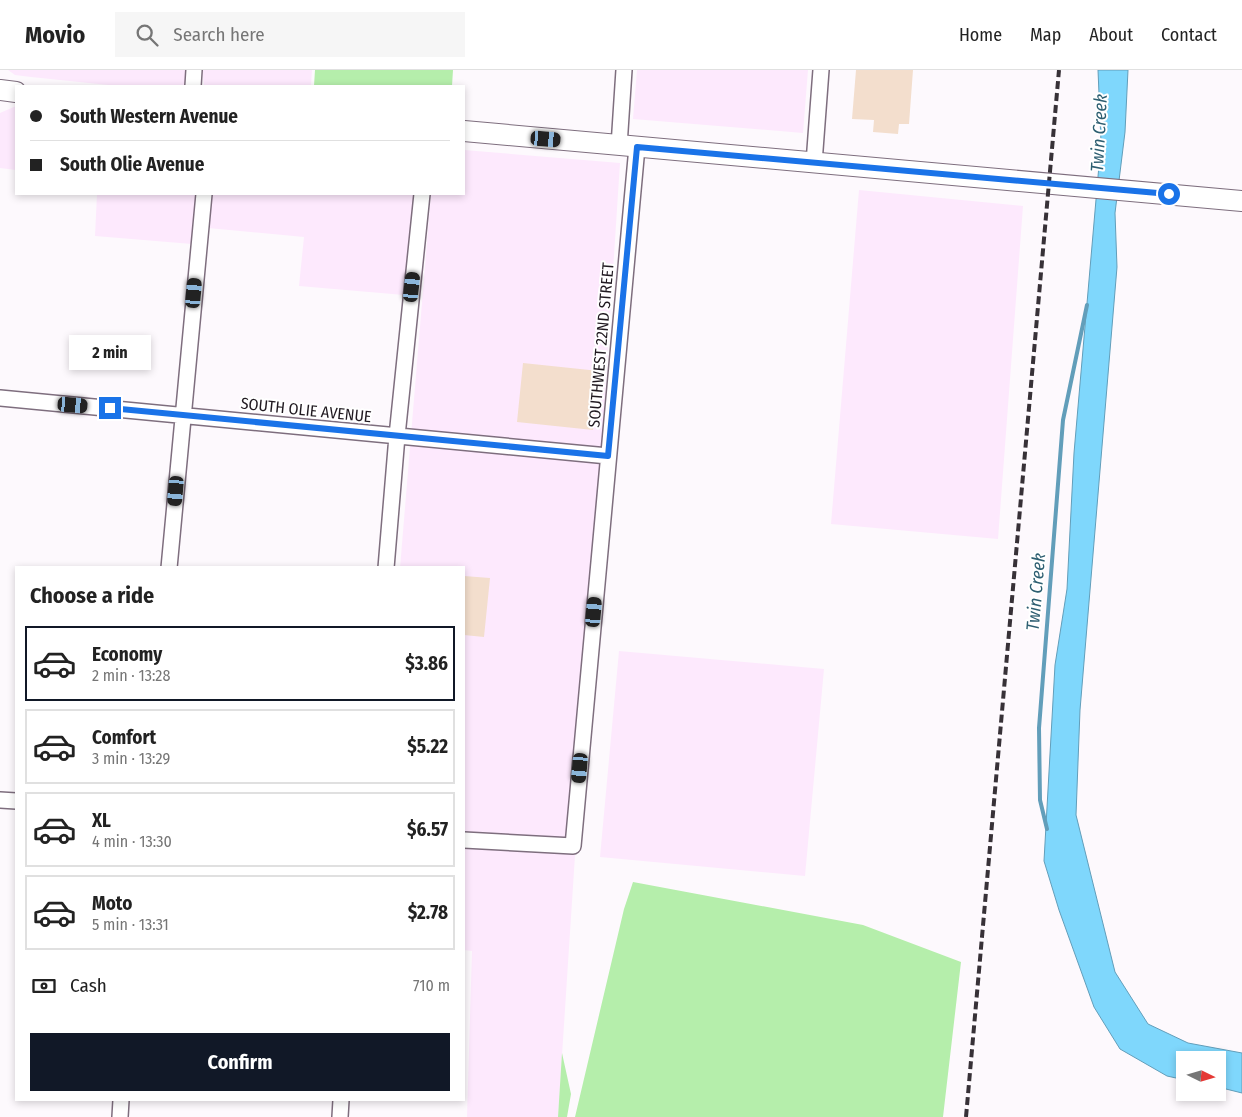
<!DOCTYPE html>
<html lang="en">
<head>
<meta charset="utf-8">
<style>
	:root { --surface:#fff; --page:#f6f6f6; --text:#222; --muted:#767676; --line:#e0e0e0; --accent:#111827 }
	body { margin:0; font-family:"Fira Sans Condensed",sans-serif; background:var(--page); color:var(--text); height:100vh; display:flex; flex-direction:column; font-size:19px; white-space:nowrap }
	* { box-sizing:border-box; margin:0 }
	p { font-size:16px; color:var(--muted) }
	.icon { flex:none; width:28px; height:28px; fill:none; stroke:currentColor; stroke-width:2; stroke-linecap:round; stroke-linejoin:round }
	.map { position:relative; flex:1; overflow:hidden }
	.details { position:absolute; left:15px; top:496px; width:450px; height:535px; display:flex; flex-direction:column; background:var(--surface); border-radius:0px; box-shadow:0 2px 8px #0003 }
	.details>* { flex:none }
	.top-card { position:absolute; left:15px; top:15px; width:450px; height:110px; border-radius:0px; box-shadow:0 2px 8px #0003; display:grid; align-content:center; height:110px; padding:0 15px; background:var(--surface) }
	.needle { width:32px; rotate:95deg }
	.controls { position:absolute; left:1176px; top:981px; display:grid; gap:10px }
	.controls a { display:grid; place-items:center; width:50px; height:50px; border-radius:0px; background:var(--surface); box-shadow:0 2px 8px #0003; font-size:25px }
	.end { position:absolute; width:22px; height:22px; margin:-11px; border:6px solid #1a73e8; background:#fff; box-shadow:0 0 0 2px #fff }
	.from { border-radius:50% }
	.bubble { position:absolute; height:35px; border-radius:0px; background:var(--surface); box-shadow:0 2px 8px #0003; font-size:16px; font-weight:700; line-height:35px; text-align:center }
	.car { position:absolute; width:15px; height:30px; margin:-15px -8px; border-radius:6px; box-shadow:0 0 4px 1px #0007; background:linear-gradient(#222 24%,#8ab4d8 0 40%,#222 0 76%,#8ab4d8 0 86%,#222 0) }
	.top-card b { display:flex; align-items:center; gap:18px; height:48px; font-size:19px }
	.top-card b+b { border-top:1px solid var(--line) }
	.top-card i { width:12px; height:12px; background:var(--text) }
	ul { padding:0; list-style:none }
	li { display:flex; align-items:center; gap:15px; height:75px; margin:0 10px 8px; padding:0 5px; border:2px solid var(--line); border-radius:0px }
	li div { flex:1 }
	li b { display:block; font-size:19px }
	li em { font-style:normal; font-weight:700 }
	li.active { border-color:var(--accent) }
	li>.icon { width:45px; height:45px; stroke-width:1.5 }
	h2 { padding:0 15px; font-size:22px; line-height:60px }
	.pay { display:flex; align-items:center; gap:12px; height:55px; padding:0 15px; font-size:19px }
	.pay p { margin-inline-start:auto }
	.primary-button { display:flex; gap:10px; margin-top:auto; padding:10px 15px }
	.primary-button a { flex:1; height:58px; border-radius:0px; background:var(--accent); color:#fff; font-size:20px; font-weight:700; line-height:58px; text-align:center }
	header { display:flex; align-items:center; gap:30px; box-sizing:border-box; height:70px; padding:0 25px; background:var(--surface); border-bottom:1px solid var(--line) }
	header strong { font-size:24px }
	nav { display:flex; gap:28px; margin-inline-start:auto; font-size:18px }
	.search { width:350px; height:45px; background:var(--page); display:flex; align-items:center; gap:12px; box-sizing:border-box; padding:0 18px; border-radius:0px; color:var(--muted); font-size:19px }
	.map>svg:first-child { display:block }
</style>
</head>
<body>
<header>
<strong>Movio</strong>
<div class="search"><svg class="icon" aria-label="search" viewBox="0 0 24 24"><circle cx="10" cy="10" r="6"/><path d="M15 15l6 6"/></svg>Search here</div>
<nav><a>Home</a><a>Map</a><a>About</a><a>Contact</a></nav>
</header>
<div class="map">
<svg width="1242" height="1047" viewBox="0 0 1242 1047">
	<rect width="100%" height="100%" fill="#fdf9fd"/>
	<path fill="#fde9fd" d="M8,0H188L185,16H118L31,7L15,5Z
		M202,0H312L311,16H204Z
		M637,0H808L803,63L633,49Z
		M16,36V100L0,98V43Z
		M464,80L620,93L558,1047H467L472,881L464,880V498H400L431,124H464Z
		M859,120L1023,136L998,469L831,454Z
		M97,124H196L192,174L95,166Z
		M211,124H414L404,225L299,216L304,167L208,158Z
		M619,581L824,599L805,806L600,787Z"/>
	<path fill="#b5eeab" d="M315,0H453L452,16H314Z
		M633,812L863,855L961,892L943,1047H575L624,839Z
		M562,983L571,1024L567,1047H558Z"/>
	<path fill="#7fd7fc" stroke="#629eba" d="M1098,0H1128L1125,62L1115,143L1117,197L1080,640L1076,745L1115,902L1148,954L1188,973L1242,983V1023L1218,1017V990H1185V1010L1167,1006L1120,979L1094,937L1059,840L1044,791L1055,595L1067,519L1074,383L1101,72Z"/>
	<g fill="none" stroke-linecap="round" stroke-linejoin="round">
		<path stroke="#629eba" stroke-width="4" d="M1047,759L1040,730L1039,658L1063,350L1087,235"/>
	</g>
	<path fill="#f3decd" d="M856,0H913L909,54H899L898,64L873,62L874,50L852,49Z
		M523,293L599,301L593,360L517,352Z
		M464,506L490,508L484,567L464,565Z"/>
	<g fill="none" stroke-linecap="round" stroke-linejoin="round">
		<defs>
			<path id="minor" d="M193,16L194,0
				M619,76L624,0
				M814,93L821,0
				M0,328L608,386
				M169,498L204,124
				M386,498L397,366L422,124
				M0,730L16,731
				M464,770L573,776L637,77
				M120,1047L121,1030
				M340,1047L341,1030"/>
			<path id="major" d="M0,20L16,22
				M464,61L1242,131"/>
		</defs>
		<use href="#minor" stroke="#7e6e7e" stroke-width="18"/>
		<use href="#major" stroke="#7e6e7e" stroke-width="22"/>
		<use href="#minor" stroke="#fff" stroke-width="15"/>
		<use href="#major" stroke="#fff" stroke-width="20"/>
		<path stroke="#373137" stroke-width="4" stroke-dasharray="8 4" stroke-linecap="butt" d="M966,1047L1059,0"/>
	</g>
	<g fill="none" stroke-linecap="round" stroke-linejoin="round">
		<path stroke="#1a73e8" stroke-width="6" d="M110,338L608,386L637,77L1169,124"/>
	</g>
	<g text-anchor="middle" dominant-baseline="central" stroke-width="4" stroke-linejoin="round" paint-order="stroke">
		<g font-size="16" fill="#201920" stroke="#fff">
			<text transform="translate(601 275) rotate(-85)">SOUTHWEST 22ND STREET</text>
			<text transform="translate(306 340) rotate(6)">SOUTH OLIE AVENUE</text>
		</g>
		<g font-size="18" font-style="italic" fill="#2d5e71" stroke="#fff">
			<text transform="translate(1099 63) rotate(-87)">Twin Creek</text>
			<text transform="translate(1036 522) rotate(-85)">Twin Creek</text>
		</g>
	</g>
</svg>
<div class="controls">
<a><svg class="needle" viewBox="-14 -14 28 28"><path d="M0-13l5 13h-10z" fill="#e53935"/><path d="M0 13l5-13h-10z" fill="#767676"/></svg></a>
</div>
<i class="end from" style="left:1169px;top:124px"></i>
<i class="end" style="left:110px;top:338px"></i>
<div class="bubble" style="left:69px;top:265px;width:82px">2 min</div>
<i class="car" style="left:546px;top:69px;rotate:95deg"></i>
<i class="car" style="left:412px;top:217px;rotate:6deg"></i>
<i class="car" style="left:194px;top:223px;rotate:5deg"></i>
<i class="car" style="left:73px;top:335px;rotate:95deg"></i>
<i class="car" style="left:176px;top:421px;rotate:185deg"></i>
<i class="car" style="left:594px;top:542px;rotate:5deg"></i>
<i class="car" style="left:580px;top:698px;rotate:185deg"></i>
<div class="top-card">
<b><i class="from"></i>South Western Avenue</b>
<b><i></i>South Olie Avenue</b>
</div>
<section class="details">
<h2>Choose a ride</h2>
<ul>
<li class="active"><svg class="icon" aria-label="car" viewBox="0 0 24 24"><path d="M5 17H2v-5l4-1 3-4h7l3 4 3 1v5h-3M9 17h6M6 11h13"/><circle cx="7" cy="17" r="2"/><circle cx="17" cy="17" r="2"/></svg><div><b>Economy</b><p>2 min · 13:28</p></div><em>$3.86</em></li>
<li><svg class="icon" aria-label="car" viewBox="0 0 24 24"><path d="M5 17H2v-5l4-1 3-4h7l3 4 3 1v5h-3M9 17h6M6 11h13"/><circle cx="7" cy="17" r="2"/><circle cx="17" cy="17" r="2"/></svg><div><b>Comfort</b><p>3 min · 13:29</p></div><em>$5.22</em></li>
<li><svg class="icon" aria-label="car" viewBox="0 0 24 24"><path d="M5 17H2v-5l4-1 3-4h7l3 4 3 1v5h-3M9 17h6M6 11h13"/><circle cx="7" cy="17" r="2"/><circle cx="17" cy="17" r="2"/></svg><div><b>XL</b><p>4 min · 13:30</p></div><em>$6.57</em></li>
<li><svg class="icon" aria-label="car" viewBox="0 0 24 24"><path d="M5 17H2v-5l4-1 3-4h7l3 4 3 1v5h-3M9 17h6M6 11h13"/><circle cx="7" cy="17" r="2"/><circle cx="17" cy="17" r="2"/></svg><div><b>Moto</b><p>5 min · 13:31</p></div><em>$2.78</em></li>
</ul>
<div class="pay"><svg class="icon" aria-label="cash" viewBox="0 0 24 24"><path d="M3 7h18v10H3z"/><circle cx="12" cy="12" r="2"/></svg>Cash<p>710 m</p></div>
<div class="primary-button"><a>Confirm</a></div>
</section>
</div>
</body>
</html>
